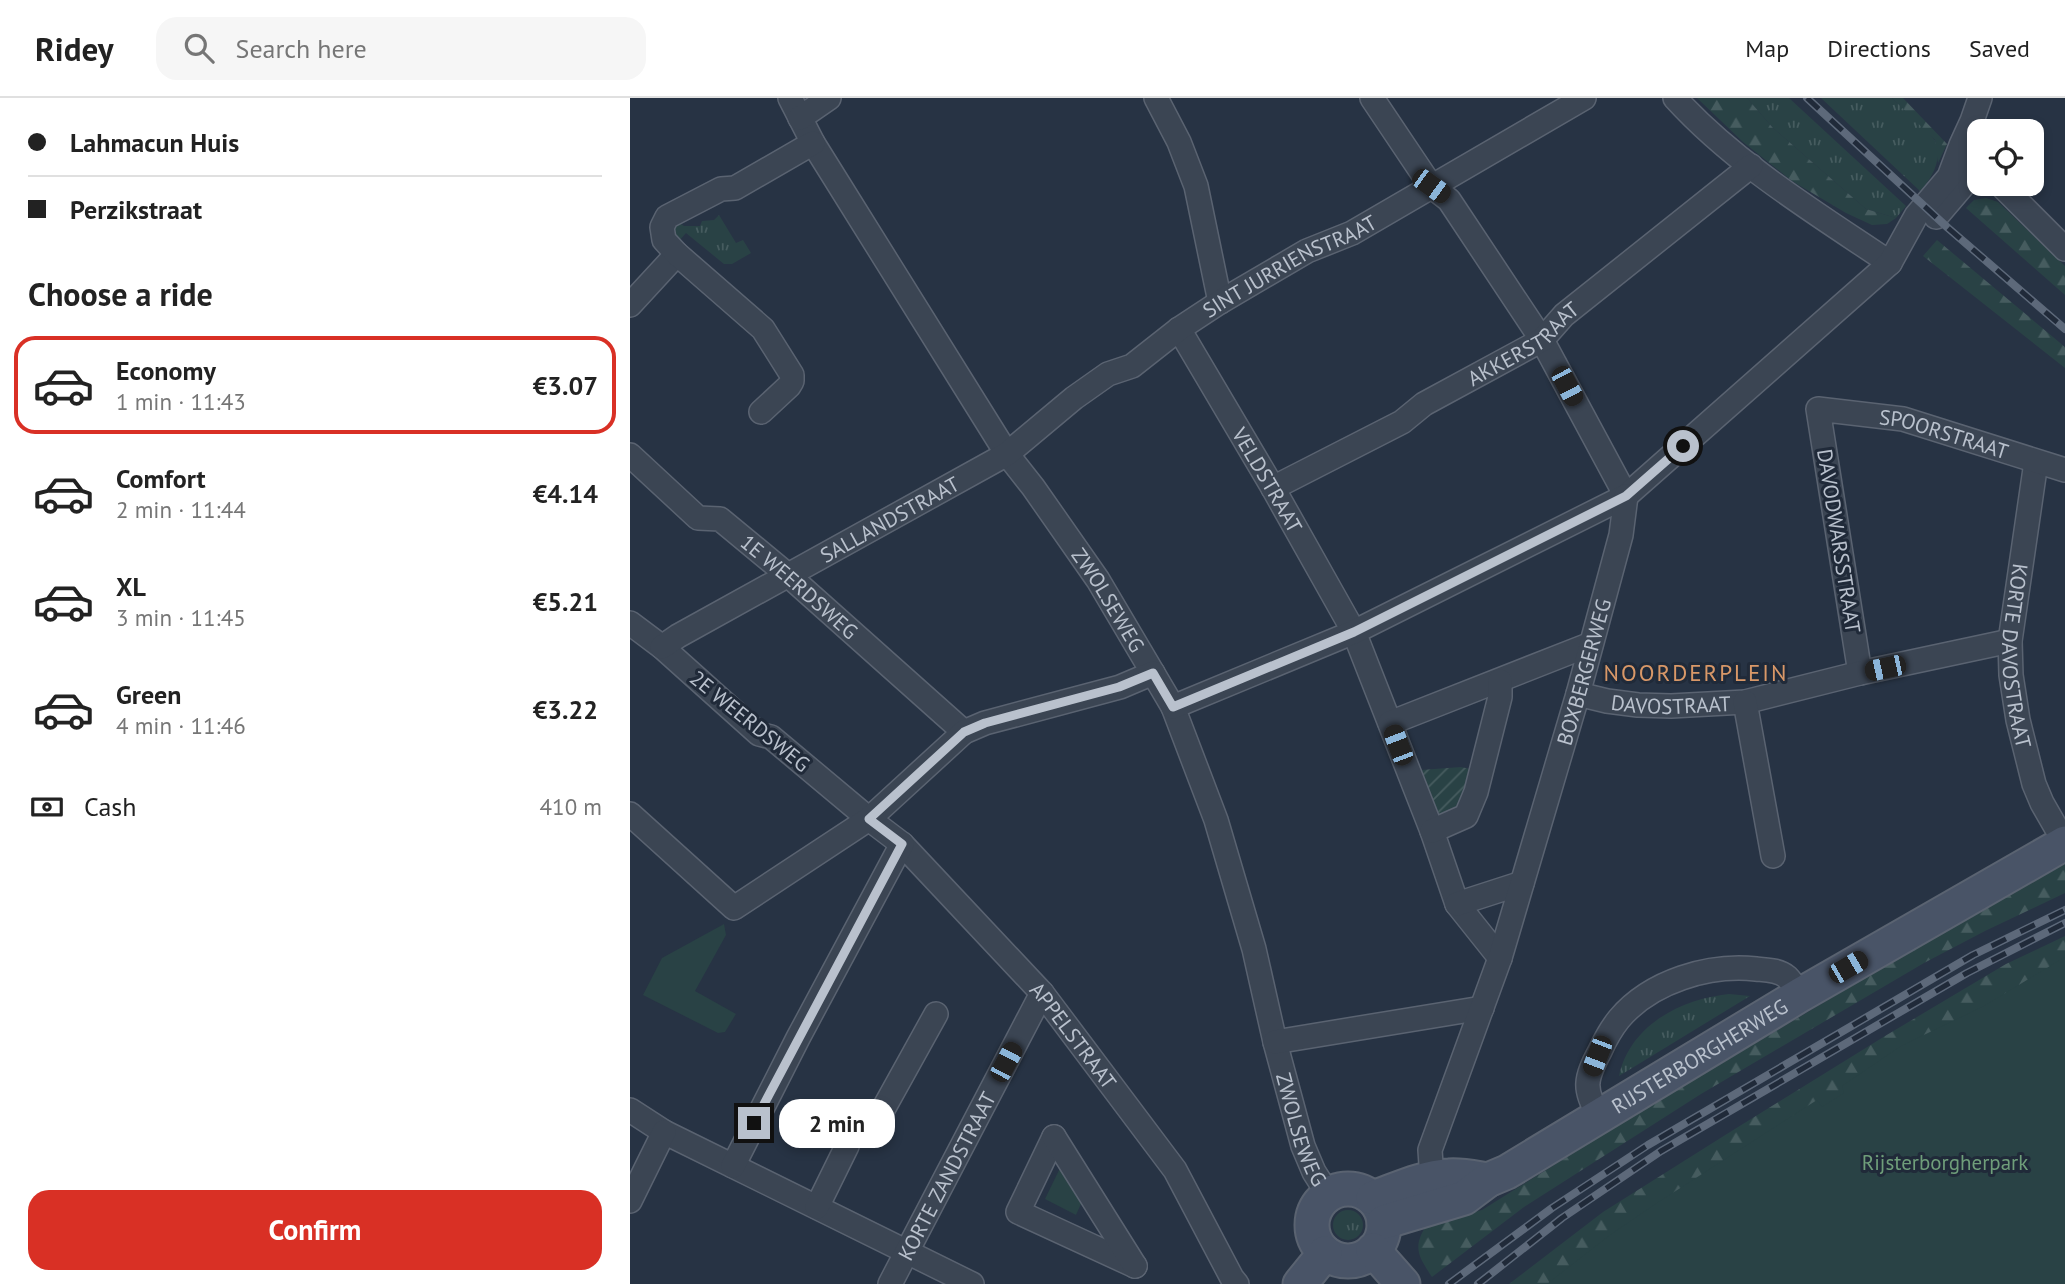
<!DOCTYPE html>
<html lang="en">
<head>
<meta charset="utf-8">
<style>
	:root { --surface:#fff; --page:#f6f6f6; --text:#222; --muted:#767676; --line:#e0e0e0; --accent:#d93025 }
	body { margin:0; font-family:"PT Sans",sans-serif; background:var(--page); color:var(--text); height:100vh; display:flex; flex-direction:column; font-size:26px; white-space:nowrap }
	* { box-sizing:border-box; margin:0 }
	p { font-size:23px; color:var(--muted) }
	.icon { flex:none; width:38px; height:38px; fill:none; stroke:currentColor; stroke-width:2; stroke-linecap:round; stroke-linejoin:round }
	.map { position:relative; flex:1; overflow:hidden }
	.side { display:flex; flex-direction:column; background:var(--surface); width:630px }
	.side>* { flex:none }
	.banner { display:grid; align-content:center; height:154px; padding:0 28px; background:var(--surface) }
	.controls { position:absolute; left:1337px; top:21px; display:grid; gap:14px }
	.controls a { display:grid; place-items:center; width:77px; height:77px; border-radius:14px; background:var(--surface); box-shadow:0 4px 10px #0003; font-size:35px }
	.end { position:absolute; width:32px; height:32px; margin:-16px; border:9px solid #b9c1cd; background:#111; box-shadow:0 0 0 4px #111 }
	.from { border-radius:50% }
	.bubble { position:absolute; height:49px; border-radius:21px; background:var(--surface); box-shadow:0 4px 10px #0003; font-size:23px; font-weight:700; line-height:49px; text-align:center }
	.car { position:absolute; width:21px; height:42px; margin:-21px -10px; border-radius:9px; box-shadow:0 0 5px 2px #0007; background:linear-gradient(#222 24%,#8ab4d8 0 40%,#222 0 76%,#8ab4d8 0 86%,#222 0) }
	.banner b { display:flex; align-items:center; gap:24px; height:66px; font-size:26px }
	.banner b+b { border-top:2px solid var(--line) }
	.banner i { width:18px; height:18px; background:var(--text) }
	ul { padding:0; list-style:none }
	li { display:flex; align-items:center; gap:21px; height:98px; margin:0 14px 10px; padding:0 14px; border:4px solid transparent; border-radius:21px }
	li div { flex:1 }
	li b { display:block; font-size:26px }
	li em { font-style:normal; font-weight:700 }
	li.active { border-color:var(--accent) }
	li>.icon { width:63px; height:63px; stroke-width:1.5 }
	h2 { padding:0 28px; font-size:32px; line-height:84px }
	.pay { display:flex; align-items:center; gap:18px; height:77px; padding:0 28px; font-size:26px }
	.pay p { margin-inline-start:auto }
	.cta { display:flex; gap:14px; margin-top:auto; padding:14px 28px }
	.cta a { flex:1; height:80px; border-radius:21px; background:var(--accent); color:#fff; font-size:28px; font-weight:700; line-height:80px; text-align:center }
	header { display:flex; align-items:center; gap:42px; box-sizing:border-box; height:98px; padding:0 35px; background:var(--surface); border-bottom:2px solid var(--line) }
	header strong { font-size:33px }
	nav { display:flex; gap:38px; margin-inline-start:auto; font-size:24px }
	.search { width:490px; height:63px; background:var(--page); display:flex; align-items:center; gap:18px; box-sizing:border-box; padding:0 24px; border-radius:21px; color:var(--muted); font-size:26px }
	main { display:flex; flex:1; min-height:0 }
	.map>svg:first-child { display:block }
</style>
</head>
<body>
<header>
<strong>Ridey</strong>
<div class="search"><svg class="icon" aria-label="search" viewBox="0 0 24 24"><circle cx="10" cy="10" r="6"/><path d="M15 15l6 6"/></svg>Search here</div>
<nav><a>Map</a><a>Directions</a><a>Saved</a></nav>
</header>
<main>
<section class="side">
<div class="banner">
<b><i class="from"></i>Lahmacun Huis</b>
<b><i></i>Perzikstraat</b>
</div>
<h2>Choose a ride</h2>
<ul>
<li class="active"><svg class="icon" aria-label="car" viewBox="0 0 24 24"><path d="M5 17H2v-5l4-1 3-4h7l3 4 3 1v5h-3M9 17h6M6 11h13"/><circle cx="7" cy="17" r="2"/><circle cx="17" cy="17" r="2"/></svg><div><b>Economy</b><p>1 min · 11:43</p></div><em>€3.07</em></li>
<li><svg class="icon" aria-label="car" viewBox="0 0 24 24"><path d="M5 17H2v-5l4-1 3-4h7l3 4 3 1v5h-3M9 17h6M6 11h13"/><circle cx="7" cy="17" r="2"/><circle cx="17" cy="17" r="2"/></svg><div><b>Comfort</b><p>2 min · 11:44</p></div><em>€4.14</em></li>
<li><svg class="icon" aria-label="car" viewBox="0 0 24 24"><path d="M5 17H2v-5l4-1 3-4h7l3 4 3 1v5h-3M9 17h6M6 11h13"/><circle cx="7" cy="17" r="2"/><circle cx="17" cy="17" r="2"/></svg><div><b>XL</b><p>3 min · 11:45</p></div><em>€5.21</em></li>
<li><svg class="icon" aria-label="car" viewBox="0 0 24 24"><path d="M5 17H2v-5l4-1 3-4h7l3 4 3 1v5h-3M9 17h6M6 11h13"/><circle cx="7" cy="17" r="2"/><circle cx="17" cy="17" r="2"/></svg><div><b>Green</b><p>4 min · 11:46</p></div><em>€3.22</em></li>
</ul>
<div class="pay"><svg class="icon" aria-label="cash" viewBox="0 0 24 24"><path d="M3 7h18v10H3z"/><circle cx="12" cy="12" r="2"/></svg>Cash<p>410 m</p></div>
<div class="cta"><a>Confirm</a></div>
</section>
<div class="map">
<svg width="1435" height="1186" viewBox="0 0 1435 1186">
	<defs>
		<pattern id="grass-tufts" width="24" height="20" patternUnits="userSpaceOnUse" patternTransform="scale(1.75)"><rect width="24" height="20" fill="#294245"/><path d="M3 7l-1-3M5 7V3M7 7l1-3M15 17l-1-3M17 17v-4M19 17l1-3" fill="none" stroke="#465c5f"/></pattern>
		<pattern id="forest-firs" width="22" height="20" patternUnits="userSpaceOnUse" patternTransform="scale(1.75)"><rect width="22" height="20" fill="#294245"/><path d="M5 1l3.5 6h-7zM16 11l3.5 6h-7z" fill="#465c5f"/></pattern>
		<pattern id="garden-furrows" width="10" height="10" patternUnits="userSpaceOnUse" patternTransform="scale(1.75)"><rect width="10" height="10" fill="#294245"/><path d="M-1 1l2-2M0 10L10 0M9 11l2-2" fill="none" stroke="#465c5f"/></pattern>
	</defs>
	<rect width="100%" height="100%" fill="#273344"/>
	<path fill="url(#grass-tufts)" d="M1117,0H1159L1276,108L1266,120L1236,111L1143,30Z
		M1191,0H1262C1270,8 1302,36 1305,43C1313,61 1302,80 1290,93Z
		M89,117L106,145L113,142L121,155L102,166H94L56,135L48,144C43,137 44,130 48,124L54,128H70L72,123L84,122Z
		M1099,896L1120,898L989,978C1000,927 1051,901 1099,896Z
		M703 1127a15 15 0 1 1 30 0a15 15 0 1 1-30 0Z"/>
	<path fill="url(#forest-firs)" d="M1067,0H1117L1143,30L1236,111L1266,120L1257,126L1242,127L1216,115L1162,83L1113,44Z
		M1262,0H1273L1317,46L1308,65L1305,42Z
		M1356,100L1368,104L1435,168V197L1336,110L1344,102Z
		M1307,142L1435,249V270L1293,158Z
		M1435,766V795L1355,833L1294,865L1071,996L894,1109L802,1179C789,1159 782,1150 796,1128L852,1112L998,1021L1188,908L1297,843Z
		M1435,838V887L999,1186H879L973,1114L1100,1034L1255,938L1376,866Z"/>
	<path fill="#294245" d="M94,826L96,837L65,893L106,916L95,934L88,935L13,897L32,860Z
		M1435,859V1186H917L980,1137L1024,1107L1187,1002L1192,1009L1214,995L1212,988L1271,948L1354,908Z
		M432,1066L455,1097L446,1117L415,1101Z"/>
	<path fill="url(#garden-furrows)" d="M831,669L845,672L834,712L810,719L791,672Z"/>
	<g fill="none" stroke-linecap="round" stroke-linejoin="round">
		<defs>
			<g id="street">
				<path id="s1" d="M160,0L183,45L377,356L403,389L468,482L543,609L586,722L624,851L645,944L673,1048L684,1074L698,1096"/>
				<path d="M526,0L549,44L566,88L590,204"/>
				<path d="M742,0L801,88L819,102L912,242L996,398"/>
				<path d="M1045,0C1105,66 1186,115 1260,165"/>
				<path d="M170,20L199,0"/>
				<path d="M1370,86L1435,151"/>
				<path d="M1306,119L1335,85L1349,60"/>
				<path d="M0,207L47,156"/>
				<path id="s2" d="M549,231L643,390L724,534L802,733L827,806L870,860"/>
				<path d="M131,314L159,288L162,283V277L133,231L47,156L34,142L32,129L37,119L91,91L105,90L183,45"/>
				<path id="s3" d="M0,357L68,420L90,421L159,478L334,634"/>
				<path id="s4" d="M1406,364L1380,543L1381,577L1388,622L1404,686L1412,705L1435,745"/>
				<path id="s5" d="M643,390L772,324L794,306L912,242L934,217L1121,68"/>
				<path id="s6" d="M0,525L32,549L129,636L141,639L239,721L272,746L412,895L545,1072L602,1180L607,1186"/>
				<path id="s7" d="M32,549L48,538L377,356L444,300L478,276L502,268L549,231L590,204L677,153L722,135L954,0"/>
				<path id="s8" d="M1230,575L1188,311L1273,321L1435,372"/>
				<path id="s9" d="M948,596L977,603L1008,607L1041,608L1115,604L1230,575L1380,543"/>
				<path d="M1115,604L1143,758"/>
				<path d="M543,609L724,534L996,398L1260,165L1286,118L1319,79L1331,47L1342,23L1350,0"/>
				<path d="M760,625L961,546"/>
				<path d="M0,716L104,810L239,721L334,634L355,625L490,589L523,575"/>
				<path d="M802,733L836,718L846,694L870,599V583"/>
				<path d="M827,806L892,785"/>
				<path d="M645,944L852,910"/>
				<path d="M0,1012L34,1034L342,1186"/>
				<path d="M969,1018C953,991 955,981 970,953C975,942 981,931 989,921C1021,883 1079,866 1126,871C1137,872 1149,872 1157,879C1162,884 1166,891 1170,897"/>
				<path d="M424,1039L388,1114L505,1168"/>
				<path d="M424,1039L505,1168"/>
				<path d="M103,1068L168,940L272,746"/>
				<path id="s10" d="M805,1093L802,1081L800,1052L870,860L948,596L991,437L996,398"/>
				<path d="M0,1103L34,1034"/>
				<path d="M187,1109L217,1048L222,1033L240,1035L306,916"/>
				<path id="s11" d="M260,1186L412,895"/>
			</g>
			<g id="secondary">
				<circle cx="718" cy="1127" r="36"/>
				<path d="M743,1100C766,1092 793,1079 819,1078C832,1077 845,1080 858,1082"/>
				<path id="s12" d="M754,1124L834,1100L858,1082L877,1074L1170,897L1435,745"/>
				<path d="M743,1152L773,1186"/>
				<path d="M670,1186L695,1155"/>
			</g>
		</defs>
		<use href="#street" stroke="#5a6371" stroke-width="26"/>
		<use href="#secondary" stroke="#5a6371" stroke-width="37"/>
		<use href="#street" stroke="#3b4553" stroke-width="23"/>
		<use href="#secondary" stroke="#495467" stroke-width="33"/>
		<defs>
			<path id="rail" d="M1177,0L1318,130L1435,231
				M819,1186L922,1110L1018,1047L1343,857L1435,812
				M848,1186L932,1120L1031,1053L1337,875L1435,825"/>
		</defs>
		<use href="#rail" stroke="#5d697a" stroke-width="8"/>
		<use href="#rail" stroke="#202a39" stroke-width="5" stroke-dasharray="16" stroke-linecap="butt"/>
	</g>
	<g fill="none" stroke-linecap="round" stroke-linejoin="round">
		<path stroke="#b9c1cd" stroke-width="9" d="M124,1025L272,746L239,721L334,634L355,625L489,589L523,575L543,609L724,534L996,398L1053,348"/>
	</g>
	<g text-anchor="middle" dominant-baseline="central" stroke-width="6" stroke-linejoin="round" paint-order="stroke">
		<g font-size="21" fill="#b9c1cd" stroke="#202a39">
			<text stroke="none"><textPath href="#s7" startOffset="737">SINT JURRIENSTRAAT</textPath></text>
			<text stroke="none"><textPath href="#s5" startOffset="290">AKKERSTRAAT</textPath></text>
			<text stroke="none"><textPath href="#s8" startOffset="396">SPOORSTRAAT</textPath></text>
			<text stroke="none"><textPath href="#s2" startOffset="175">VELDSTRAAT</textPath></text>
			<text stroke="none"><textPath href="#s7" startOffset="261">SALLANDSTRAAT</textPath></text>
			<text transform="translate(1209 443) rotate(81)">DAVODWARSSTRAAT</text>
			<text stroke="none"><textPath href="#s3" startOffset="219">1E WEERDSWEG</textPath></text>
			<text stroke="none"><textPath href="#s1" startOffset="595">ZWOLSEWEG</textPath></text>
			<text stroke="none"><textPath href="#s4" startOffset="196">KORTE DAVOSTRAAT</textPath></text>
			<text stroke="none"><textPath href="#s10" startOffset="544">BOXBERGERWEG</textPath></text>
			<text stroke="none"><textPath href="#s9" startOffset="94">DAVOSTRAAT</textPath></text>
			<text transform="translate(120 623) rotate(39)">2E WEERDSWEG</text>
			<text stroke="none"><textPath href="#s6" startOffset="609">APPELSTRAAT</textPath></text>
			<text stroke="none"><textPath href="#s12" startOffset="359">RIJSTERBORGHERWEG</textPath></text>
			<text stroke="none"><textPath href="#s1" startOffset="1162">ZWOLSEWEG</textPath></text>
			<text stroke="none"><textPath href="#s11" startOffset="122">KORTE ZANDSTRAAT</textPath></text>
		</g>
		<g font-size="21" fill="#6f9e7a" stroke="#202a39">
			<text x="1315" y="1064">Rijsterborgherpark</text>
		</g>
		<g font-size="23" letter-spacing="2" fill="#d99868" stroke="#202a39">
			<text x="1066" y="574">NOORDERPLEIN</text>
		</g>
	</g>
</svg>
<div class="controls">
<a><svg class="icon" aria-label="locate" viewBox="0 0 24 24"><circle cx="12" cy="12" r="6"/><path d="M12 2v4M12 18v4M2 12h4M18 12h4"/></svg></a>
</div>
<i class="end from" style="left:1053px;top:348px"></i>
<i class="end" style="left:124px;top:1025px"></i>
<div class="bubble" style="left:149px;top:1001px;width:116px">2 min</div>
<i class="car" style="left:801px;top:88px;rotate:126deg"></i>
<i class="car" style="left:937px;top:288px;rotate:152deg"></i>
<i class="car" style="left:1255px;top:570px;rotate:258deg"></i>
<i class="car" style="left:768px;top:647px;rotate:339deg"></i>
<i class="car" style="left:1218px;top:869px;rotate:60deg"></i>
<i class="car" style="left:967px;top:958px;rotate:201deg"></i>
<i class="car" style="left:376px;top:964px;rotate:28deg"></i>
</div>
</main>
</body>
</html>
